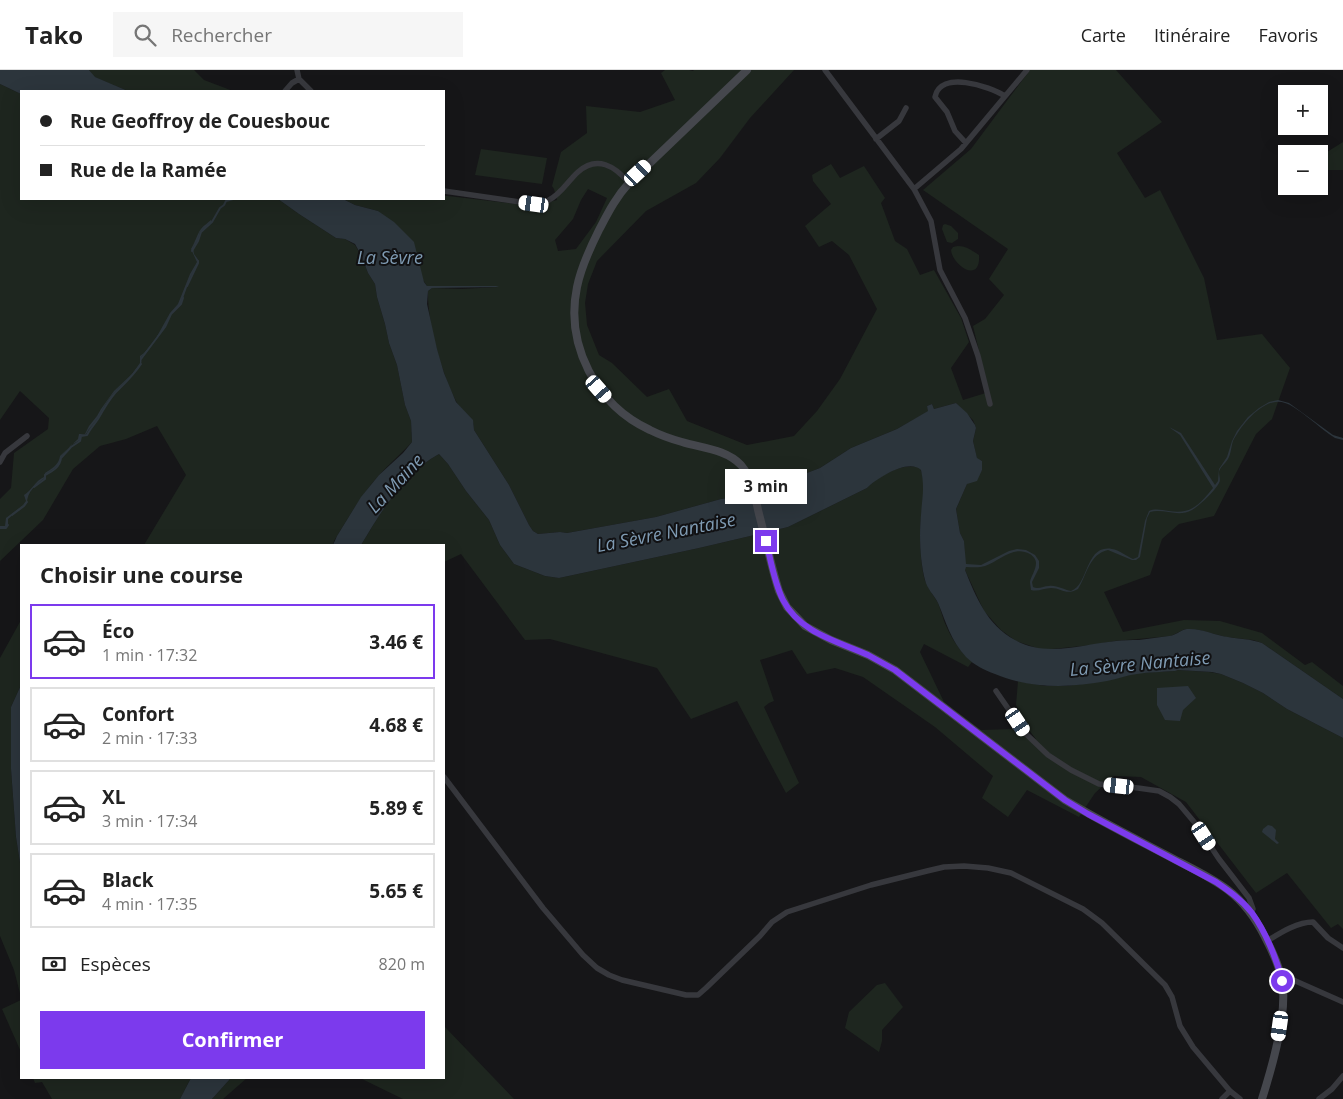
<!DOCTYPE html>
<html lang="fr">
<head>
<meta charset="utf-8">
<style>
	:root { --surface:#fff; --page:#f6f6f6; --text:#222; --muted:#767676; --line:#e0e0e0; --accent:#7c3aed }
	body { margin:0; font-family:"Open Sans",sans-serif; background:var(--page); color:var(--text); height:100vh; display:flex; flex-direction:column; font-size:19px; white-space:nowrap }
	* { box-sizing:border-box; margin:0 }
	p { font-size:16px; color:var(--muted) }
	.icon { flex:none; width:28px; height:28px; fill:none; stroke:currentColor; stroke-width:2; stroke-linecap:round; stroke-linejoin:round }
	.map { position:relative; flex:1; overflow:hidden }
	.drawer { position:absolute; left:20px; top:474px; width:425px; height:535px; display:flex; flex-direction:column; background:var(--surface); border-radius:0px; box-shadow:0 5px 20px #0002 }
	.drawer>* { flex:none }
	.top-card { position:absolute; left:20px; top:20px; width:425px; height:110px; border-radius:0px; box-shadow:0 5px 20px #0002; display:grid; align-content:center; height:110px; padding:0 20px; background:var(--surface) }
	.fabs { position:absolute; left:1278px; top:15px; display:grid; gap:10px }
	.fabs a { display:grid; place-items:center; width:50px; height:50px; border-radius:0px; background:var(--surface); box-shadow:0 5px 20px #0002; font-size:25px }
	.end { position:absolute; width:22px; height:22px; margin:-11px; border:6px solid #7c3aed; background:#fff; box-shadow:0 0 0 2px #fff }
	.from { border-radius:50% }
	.bubble { position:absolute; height:35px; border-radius:0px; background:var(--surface); box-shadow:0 5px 20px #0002; font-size:16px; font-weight:700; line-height:35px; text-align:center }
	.car { position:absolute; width:15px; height:30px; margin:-15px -8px; border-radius:6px; box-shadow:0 0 4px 1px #0007; background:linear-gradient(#fff 24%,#345 0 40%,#fff 0 76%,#345 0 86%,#fff 0) }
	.top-card b { display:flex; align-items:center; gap:18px; height:48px; font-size:19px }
	.top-card b+b { border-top:1px solid var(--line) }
	.top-card i { width:12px; height:12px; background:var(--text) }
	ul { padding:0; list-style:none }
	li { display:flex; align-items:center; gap:15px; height:75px; margin:0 10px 8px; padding:0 10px; border:2px solid var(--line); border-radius:0px }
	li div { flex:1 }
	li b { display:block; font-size:19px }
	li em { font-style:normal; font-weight:700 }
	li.on { border-color:var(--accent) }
	li>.icon { width:45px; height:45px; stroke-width:1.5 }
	h2 { padding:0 20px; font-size:22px; line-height:60px }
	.pay { display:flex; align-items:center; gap:12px; height:55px; padding:0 20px; font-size:19px }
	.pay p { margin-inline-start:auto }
	.cta { display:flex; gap:10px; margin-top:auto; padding:10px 20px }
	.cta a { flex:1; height:58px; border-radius:0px; background:var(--accent); color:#fff; font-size:20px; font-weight:700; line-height:58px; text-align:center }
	header { display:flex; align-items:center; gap:30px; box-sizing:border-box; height:70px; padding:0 25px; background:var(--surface); border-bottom:1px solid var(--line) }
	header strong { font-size:24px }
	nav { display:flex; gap:28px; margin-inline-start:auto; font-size:18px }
	.search { width:350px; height:45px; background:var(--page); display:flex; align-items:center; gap:12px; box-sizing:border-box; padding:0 18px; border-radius:0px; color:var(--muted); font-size:19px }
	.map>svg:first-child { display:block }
</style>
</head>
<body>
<header>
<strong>Tako</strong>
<div class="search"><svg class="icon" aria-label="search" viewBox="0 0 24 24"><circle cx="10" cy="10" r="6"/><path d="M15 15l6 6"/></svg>Rechercher</div>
<nav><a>Carte</a><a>Itinéraire</a><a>Favoris</a></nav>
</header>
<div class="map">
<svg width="1343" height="1029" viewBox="0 0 1343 1029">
	<rect width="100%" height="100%" fill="#161618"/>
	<path fill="#1e261f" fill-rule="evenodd" d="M89,0H194L204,10L233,21H128L94,7Z
		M665,0H689L693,1L694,0H794L750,48L720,88L696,113L646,141L597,191L588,214L585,233L587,255L599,285L612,293L647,327L669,319L687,351L747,375L794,366L817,341L840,309L877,239L849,185L832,171L819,177L805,156L831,134L813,111L812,105L831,94L840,108L864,96L885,128L881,133L895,171L907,179L920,205L934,200L961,248L969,272L951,298L963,330L989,322L973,256L985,249L1004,225L989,209L1008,179L923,120L971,79L1030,0H1116L1162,52L1117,83L1145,128L1160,120L1204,208L1217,270L1262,264L1290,298L1272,349L1256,364L1214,446L1179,454L1162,469L1150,505L1104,522L1123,562L1184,550L1220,551L1262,563L1305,595L1312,592L1343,616V629L1262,573L1253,570L1226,567L1199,560L1185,559L1171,566L1115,571L1092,575L1052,579H1040L1016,571L1001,560L984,541L965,500L964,471L960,463L956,439L967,414L982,400V391L977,389L973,371L976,358L973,350L956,333L934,339L932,334L927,336L929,341L897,359L851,378L820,398L757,422L737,427L721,429L656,447L567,463L560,462L538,464L533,461L529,455L509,415L474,360C473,358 474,355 473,352C470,345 460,339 456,331C442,304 427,252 428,221L432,218L462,219L497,217L427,216L378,141L355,135L343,129H444V126H448L534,136L557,130L554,119L552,116L561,82L587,63L586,36L640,42L675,30L661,3ZM588,119L607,128L596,152L576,179L558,181L555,170L573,149L581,130Z
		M0,14L21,24V129H278L299,144L336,168L345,169L355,175L361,185L368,203L375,214L377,227L385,254L389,273L397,295L405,335L411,351L412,372C402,383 390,393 380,404C361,425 348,448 334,471L333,475H144L186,405L157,356L126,369L100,376L73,399L43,450L0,491V429L11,418L14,383L48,359L49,348L20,321L0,350Z
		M1343,72V100H1319V87Z
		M481,79L547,88L542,114L475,105Z
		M945,154L951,156L958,163V169L952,173L947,172L942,159L943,155Z
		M958,176C966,176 973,181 979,185C981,215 952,195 951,180L953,177Z
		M439,384L448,394L466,421L489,450L500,475L514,494L545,506L559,508L699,478L788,457L867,418C879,406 902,392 920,398C928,417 921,439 920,459C920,473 921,500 926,513C929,520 934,526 938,533C940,538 942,545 944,551C950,566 959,581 972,592L968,597L924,574L920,582L944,632L981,660L1017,659L1036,669L1025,655L1016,635L1018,611L1045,616H1067L1108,610L1138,603L1175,601L1178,600L1209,602L1221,604L1243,613L1263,623L1287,639L1343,668V859L1338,854L1331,858L1287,803L1256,823L1186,732L1141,707L1114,706L1095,723L1079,747L1027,720L1008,747L982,728L993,706L935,657L863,607L835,598L807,604L792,580L760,590L774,631L769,633L764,637L799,713L786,723L737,631L691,649L657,598L550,569L525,570L461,484L444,492V475H361C381,442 404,403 439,384Z
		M21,550V615L11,637V699L16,767L21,799V927L14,900L0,866V588Z
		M885,913L903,937L882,960V971L879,982L845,958L849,942L877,915Z
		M21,930V982L2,939Z
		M444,956L514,1029H403L364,1010L361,1008H444Z
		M33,1008H191L180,1029H52L42,1012L35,1013Z
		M229,1008H247L223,1029H212L230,1009Z"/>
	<path fill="#2c353c" d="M0,0H89L95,7L128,21H21V24L0,14Z
		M278,129H343L355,135L378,141L394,152L414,172L424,212L427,216H496L499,217L432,218L428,221L427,234L437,279L444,303L456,332L473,350L474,360L509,415L529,455L533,461L538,464L560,462L567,463L656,447L721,429L737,427L757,422L820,398L851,378L897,359L928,341L927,336L932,334L934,339L956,333L967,343L975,355L976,358L973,371L977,388L982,391V400L977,411L967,414L956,439L960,463L964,471L966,494L981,495L1009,481L1017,479L1026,480L1035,485L1039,491V498L1032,512L1033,517C1039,520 1043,516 1049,516C1057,515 1064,520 1071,521C1089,515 1085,474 1112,479C1119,480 1126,486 1133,489L1138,487L1145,451L1149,441C1155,438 1162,440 1169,441C1191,445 1200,434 1213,418L1180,365L1169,357L1181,363L1215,415L1218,411L1219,399L1227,387L1232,371L1237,361L1248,347L1259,338L1269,332L1278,330L1289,333L1333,365L1343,368V370L1335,368L1329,364C1318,356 1296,336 1285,333C1265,325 1241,355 1233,371C1231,377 1231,384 1228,389C1225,394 1220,397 1219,402C1219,406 1221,410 1219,413C1215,421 1199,436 1192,440C1178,448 1164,438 1150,442L1147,448L1140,487L1136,490H1132L1108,480C1089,484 1087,505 1078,519C1066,526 1062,518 1051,518C1044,518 1038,522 1031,520C1031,519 1030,513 1030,512C1031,506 1036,500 1036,493C1036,489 1033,486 1030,484C1013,475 1000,491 985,496C979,498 972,497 966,497L965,500C976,527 987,555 1015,570C1046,588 1083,574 1116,571C1123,570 1131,570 1139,570C1149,569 1159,567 1169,566C1175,566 1180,560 1187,559C1201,558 1214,565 1228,567C1239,569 1251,569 1262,573L1343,629V668L1287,639L1263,623L1243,613L1221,604L1212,602L1178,600L1175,601C1163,602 1149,602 1137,604C1127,605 1117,609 1107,611C1069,618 1031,619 995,604C984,600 974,595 966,587C951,571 946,552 938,533C934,525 927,519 925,510C920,491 919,465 921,445C922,428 925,418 921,400C909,388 877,408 867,418L788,457L699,478L559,508L545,506L514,494L500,475L489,450L466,421L448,394L439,384C404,403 381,442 361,475H333L337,466L361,427L379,405L403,383L412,372L411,351L405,335L397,295L389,273L385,254L377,227L375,214L368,203L361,185L355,174L345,169L336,168L299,144Z
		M211,150L212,152L200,162L198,170L193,178L194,184L199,191L191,206L181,234L172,243L164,258L146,283L142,286C141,288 142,291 141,294C137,303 122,314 115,322C107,330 103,339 98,348C94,354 89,358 86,364L81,365L80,370L71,375L61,387C61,396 52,400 45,405V408C36,414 27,422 27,433L8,449V456L6,458H0V456H5L6,448L23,435L26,431L24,425C32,420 35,411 44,407L45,403C51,399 59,395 60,386L78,369L79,364H85L89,356L97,346L101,339L114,321L132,304L140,293V286L144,283L155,270L170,243L178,234L190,204L197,192L191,179C195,173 197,164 201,159C204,155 208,153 211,150Z
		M21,615V799L16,767L11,699V637Z
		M1188,616L1196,628L1183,640L1180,651L1165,650L1157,635V618Z
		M1268,755L1272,756L1276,760L1275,769L1279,773L1277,774L1262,762L1263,759Z
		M191,1008H229L230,1009L212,1029H180Z"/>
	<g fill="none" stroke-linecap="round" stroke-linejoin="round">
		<path stroke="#2c353c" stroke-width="2" d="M192,181L198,171L201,162L212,152L220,138L224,135L226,131L233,129
			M187,216L198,193V191
			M141,289L165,257L171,244L181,234L183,228
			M34,417L45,409V405C53,401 60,397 61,388L71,377L80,371L81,366L87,365C90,359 94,355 98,349C103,340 108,331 115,323C125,313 133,306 141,294
			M12,445L24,436L27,432
			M0,458H6L8,455"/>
		<path stroke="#37383d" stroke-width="5.5" d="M825,0L914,119L931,151L940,200L965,248L978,286L990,334
			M299,9L311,21
			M285,21L292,13L299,9L297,0
			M876,69L899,51L906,38
			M966,73L955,61L947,42L935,27C940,0 989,16 1005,26
			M914,119L961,79L1027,0
			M444,121L534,134C539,133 545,133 549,130C561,124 568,111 578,102C597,85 615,96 629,113
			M0,392L5,383L27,366
			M996,621L1025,663L1048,685L1071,700L1099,714L1138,718L1159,721L1170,727L1179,734L1195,753L1219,789L1249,828L1253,839L1251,842
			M444,707L543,838L583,885L597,898L609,905L622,910L686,925H698L706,918L760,866L772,852L787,842L871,815L927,801L944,797L964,796L988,798L1011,803L1083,839L1102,853L1165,915L1172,927L1180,956L1193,977L1230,1021L1240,1029
			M1267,871C1280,863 1297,852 1313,852L1328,868L1343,878
			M1281,907L1291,909L1343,932
			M1222,1029L1230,1021
			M1319,1029L1332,1019L1343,1006"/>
		<path stroke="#45474d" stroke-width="8" d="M747,0L629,113C616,127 608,143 599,160C590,178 581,197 577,217C565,275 596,335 650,360C660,365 671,369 682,372C701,378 726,379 741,395C753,409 755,428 759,444C766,470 771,496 779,521L787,537L805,556L831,570L868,585L895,600L1065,730C1100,751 1136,769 1172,788C1191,798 1211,807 1228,820C1245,833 1256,849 1265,867C1272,880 1279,896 1282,910C1288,943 1272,997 1262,1029"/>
	</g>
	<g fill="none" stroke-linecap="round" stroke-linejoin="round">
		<path stroke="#7c3aed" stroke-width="6" d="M766,471C771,491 774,512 783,530C800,563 837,571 868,585C877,590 886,595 895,600L1065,730L1088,744L1216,812C1229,821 1242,830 1252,843C1265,861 1277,889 1282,911"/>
	</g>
	<g text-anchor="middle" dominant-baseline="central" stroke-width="4" stroke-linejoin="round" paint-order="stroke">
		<g font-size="18" font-style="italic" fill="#7f9bb3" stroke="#111113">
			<text x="390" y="187">La Sèvre</text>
			<text transform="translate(395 413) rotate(-47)">La Maine</text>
			<text transform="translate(666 462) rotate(-11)">La Sèvre Nantaise</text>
			<text transform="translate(1140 593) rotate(-5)">La Sèvre Nantaise</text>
		</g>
	</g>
</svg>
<div class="fabs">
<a>+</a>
<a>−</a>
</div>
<i class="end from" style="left:1282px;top:911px"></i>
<i class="end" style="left:766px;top:471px"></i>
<div class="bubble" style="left:725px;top:399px;width:82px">3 min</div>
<i class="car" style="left:638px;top:103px;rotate:47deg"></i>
<i class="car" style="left:534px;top:134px;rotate:278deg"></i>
<i class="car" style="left:599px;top:319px;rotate:139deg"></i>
<i class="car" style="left:1018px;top:652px;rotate:146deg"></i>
<i class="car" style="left:1119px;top:716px;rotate:276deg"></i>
<i class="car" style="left:1204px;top:766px;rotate:147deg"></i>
<i class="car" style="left:1280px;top:956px;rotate:188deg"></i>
<div class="top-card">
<b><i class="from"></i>Rue Geoffroy de Couesbouc</b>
<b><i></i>Rue de la Ramée</b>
</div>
<section class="drawer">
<h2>Choisir une course</h2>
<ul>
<li class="on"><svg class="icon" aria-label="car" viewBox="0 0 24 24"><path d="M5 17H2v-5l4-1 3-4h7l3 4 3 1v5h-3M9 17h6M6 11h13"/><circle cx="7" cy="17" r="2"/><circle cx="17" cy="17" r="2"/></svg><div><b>Éco</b><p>1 min · 17:32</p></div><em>3.46 €</em></li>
<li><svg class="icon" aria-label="car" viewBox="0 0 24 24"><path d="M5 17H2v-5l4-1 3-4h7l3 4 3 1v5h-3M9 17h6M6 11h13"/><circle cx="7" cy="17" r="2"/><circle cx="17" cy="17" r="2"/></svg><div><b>Confort</b><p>2 min · 17:33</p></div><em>4.68 €</em></li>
<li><svg class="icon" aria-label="car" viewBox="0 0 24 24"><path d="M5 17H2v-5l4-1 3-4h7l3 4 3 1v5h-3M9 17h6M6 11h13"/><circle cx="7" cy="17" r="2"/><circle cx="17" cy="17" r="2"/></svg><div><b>XL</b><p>3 min · 17:34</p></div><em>5.89 €</em></li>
<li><svg class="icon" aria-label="car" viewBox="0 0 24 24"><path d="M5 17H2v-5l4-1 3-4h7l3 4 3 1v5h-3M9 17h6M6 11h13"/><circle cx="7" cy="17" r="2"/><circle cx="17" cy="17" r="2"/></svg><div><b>Black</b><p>4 min · 17:35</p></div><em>5.65 €</em></li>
</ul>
<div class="pay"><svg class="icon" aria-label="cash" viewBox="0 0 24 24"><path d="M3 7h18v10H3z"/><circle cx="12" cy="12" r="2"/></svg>Espèces<p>820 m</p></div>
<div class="cta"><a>Confirmer</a></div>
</section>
</div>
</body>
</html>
